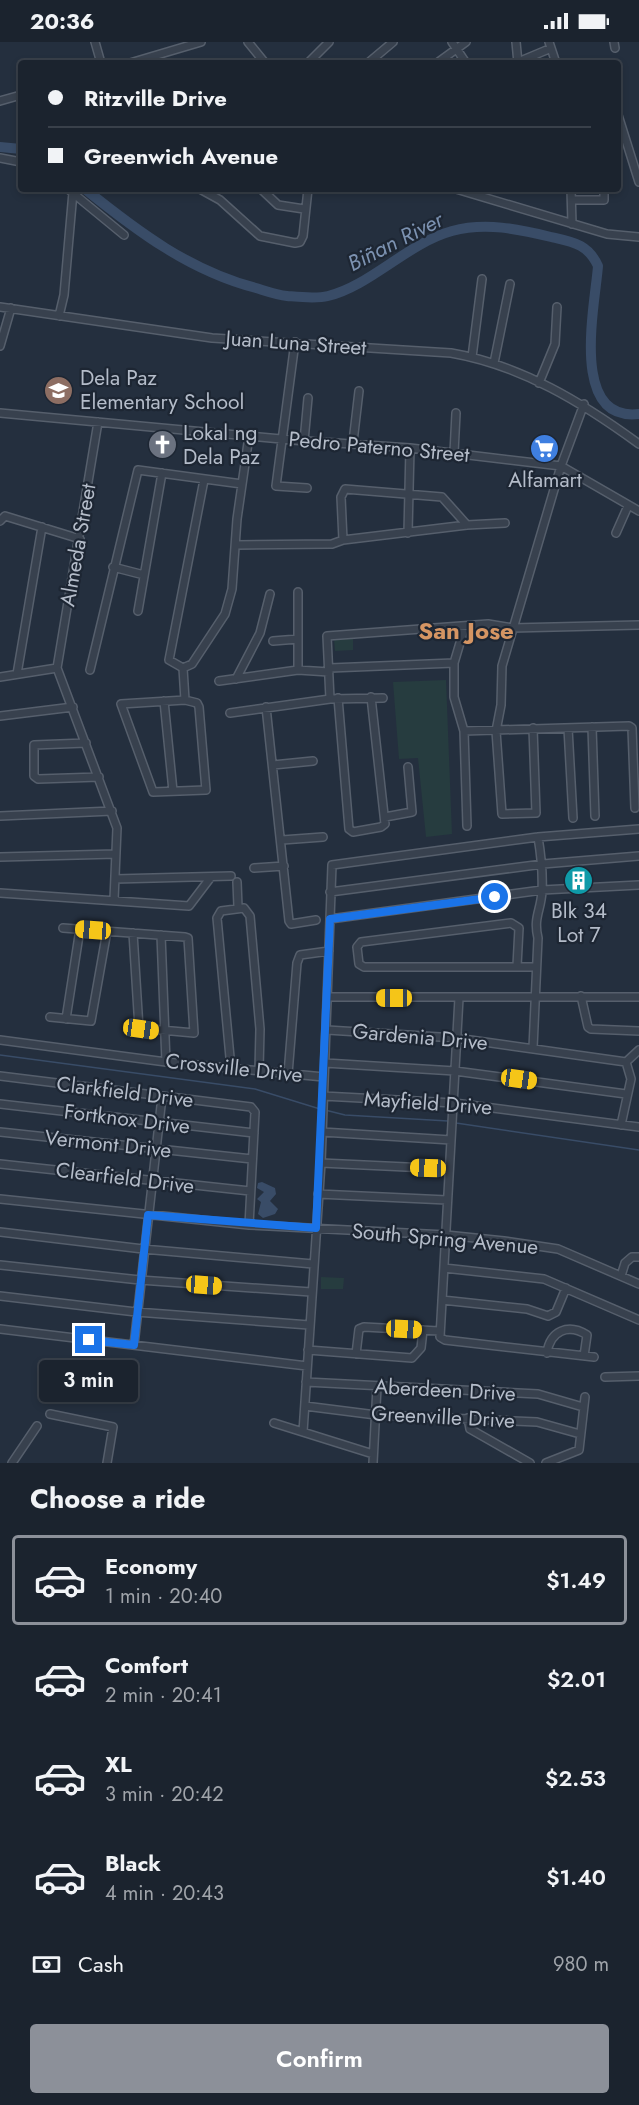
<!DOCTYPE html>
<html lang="en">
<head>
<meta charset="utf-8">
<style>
	:root { --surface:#1b232e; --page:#242b36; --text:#f1f3f6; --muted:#a0a4aa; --line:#39404a; --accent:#8c9099 }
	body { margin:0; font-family:Jost,sans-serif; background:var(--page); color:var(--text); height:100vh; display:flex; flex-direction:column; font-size:22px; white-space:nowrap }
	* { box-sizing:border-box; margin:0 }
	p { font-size:20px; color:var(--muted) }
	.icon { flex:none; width:33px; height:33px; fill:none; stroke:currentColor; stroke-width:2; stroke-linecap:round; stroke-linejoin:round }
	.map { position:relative; height:1421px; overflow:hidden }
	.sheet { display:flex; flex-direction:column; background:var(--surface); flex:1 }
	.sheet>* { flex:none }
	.banner { position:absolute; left:18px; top:18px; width:603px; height:132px; border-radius:6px; box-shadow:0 3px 9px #0003,0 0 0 2px var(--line); display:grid; align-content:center; height:132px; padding:0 30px; background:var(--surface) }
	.end { position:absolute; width:27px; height:27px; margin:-14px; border:8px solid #1a73e8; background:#fff; box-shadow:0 0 0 3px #fff }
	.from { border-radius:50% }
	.bubble { position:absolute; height:42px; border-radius:6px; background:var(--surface); box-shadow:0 3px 9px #0003,0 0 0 2px var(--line); font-size:20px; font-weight:600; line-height:42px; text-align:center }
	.car { position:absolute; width:18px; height:36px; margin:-18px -9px; border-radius:8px; box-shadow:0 0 4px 2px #0007; background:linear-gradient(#f5c518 24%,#345 0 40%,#f5c518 0 76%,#345 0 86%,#f5c518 0) }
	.banner b { display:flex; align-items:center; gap:21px; height:57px; font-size:22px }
	.banner b+b { border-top:2px solid var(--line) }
	.banner i { width:15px; height:15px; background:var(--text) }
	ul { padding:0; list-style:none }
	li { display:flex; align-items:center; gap:18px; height:90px; margin:0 12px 9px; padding:0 18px; border:3px solid transparent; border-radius:6px }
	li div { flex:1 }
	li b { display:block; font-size:22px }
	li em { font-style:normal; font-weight:600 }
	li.active { border-color:var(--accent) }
	li>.icon { width:54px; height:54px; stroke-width:1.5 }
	h2 { padding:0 30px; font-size:27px; line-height:72px }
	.pay { display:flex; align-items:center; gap:15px; height:66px; padding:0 30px; font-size:22px }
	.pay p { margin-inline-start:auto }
	.cta { display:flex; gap:12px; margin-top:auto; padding:12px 30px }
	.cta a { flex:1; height:69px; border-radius:6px; background:var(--accent); color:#fff; font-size:24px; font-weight:600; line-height:69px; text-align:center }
	.status { display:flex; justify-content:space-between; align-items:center; height:42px; padding:0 30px; background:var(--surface); direction:ltr }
	.status svg { height:16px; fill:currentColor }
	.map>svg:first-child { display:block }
</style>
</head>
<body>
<div class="status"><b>20:36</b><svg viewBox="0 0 49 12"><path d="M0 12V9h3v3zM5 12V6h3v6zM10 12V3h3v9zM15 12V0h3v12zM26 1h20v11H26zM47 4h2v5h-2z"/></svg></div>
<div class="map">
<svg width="639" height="1421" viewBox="0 0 639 1421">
	<rect width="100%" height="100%" fill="#242f3e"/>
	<path fill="#263c3f" d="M353,596V608L335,609L334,597Z
		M446,638L452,792L426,795L418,716L399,717L393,640Z
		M321,1235L344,1236L343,1247H321Z"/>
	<path fill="#394c67" d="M262,1140L275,1146L276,1152L270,1159L278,1167L275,1172L263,1176L258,1172L261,1160L257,1157L264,1150L257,1146L258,1141Z"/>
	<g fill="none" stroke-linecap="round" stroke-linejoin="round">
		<path stroke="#394c67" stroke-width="1.5" d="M0,1013L255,1047L320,1067
			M325,1068L345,1073L448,1079
			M456,1081L639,1108"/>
		<path stroke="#394c67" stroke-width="10" d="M0,105L21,107
			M85,147C137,189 190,229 256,246C266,249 277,253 287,254C299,255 316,257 328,254C370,244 408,201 452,189C485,180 519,187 551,195C573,200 588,202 598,224C595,264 569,380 639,372"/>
		<defs>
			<path id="minor" d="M95,0L101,21
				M248,0L265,21
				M452,0L466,21
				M516,0L518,21
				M549,0L556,21
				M614,0L615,6
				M518,20L549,7
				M130,21L201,0
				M308,21L329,0
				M368,21L393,0
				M437,21L466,0
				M0,59L21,53
				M618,73L639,140
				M0,116L21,120
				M68,147L124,193
				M200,147L220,158L260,194L295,201L300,200L303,194L308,147
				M261,147L278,163L304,167
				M456,147L607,192L639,195
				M571,147L572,182
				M572,158H604V147
				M0,265L212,296L451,311C521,323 583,361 639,402
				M59,274L64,253L73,150
				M295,300L276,444L307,446
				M0,304L11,266
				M472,315L482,237
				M494,321L510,242
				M539,341L555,302L557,265
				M0,371L292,398L410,406L561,424L639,469
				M304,399L308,356
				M353,400L359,349
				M454,411L456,371
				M204,438L169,618L183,626L192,622L225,572L232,547L237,477L249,394
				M0,479L5,474L80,497
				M408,491L410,406
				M616,491L628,464
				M343,498L341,455L345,447L442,455L467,483
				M236,503L332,502L343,498L467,483L505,481
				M113,525L144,533
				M298,550V628L329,630
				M138,569L162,431
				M465,584L454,621V655L464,689L467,784
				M273,599L298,597
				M57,626L98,380
				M57,626L117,786L114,858
				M183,626L185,658
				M330,626L454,621
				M90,628L138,428L242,442
				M17,632L42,485
				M0,635L57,626
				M236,637L260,591L270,552
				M219,639L298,628
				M338,656L349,787L353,790L381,785L385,782L371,655
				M330,657L327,594L488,582L512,586L639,583
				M185,658L197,661L199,665L206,748L153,750L121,662Z
				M164,659L173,749
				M266,665L289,879L291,882L316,878
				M230,671L330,657L383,656
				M0,674L73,665
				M592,685L595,774
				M533,686L536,771L502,772L496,689L501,663L502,624L561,424L584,362
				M568,686L573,776
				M464,689L629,684L632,686L635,766
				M86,701L34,703V734L38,737L99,735
				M273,723L313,719
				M0,774L112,769
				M385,775L412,770L408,725
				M282,798L323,795
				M0,815L116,812
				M254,826L284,824
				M115,837L231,834
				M237,840L238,865
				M330,850L543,822L639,814
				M0,851L189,864L211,835
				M330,877L542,848L639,843
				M63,886L185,895L188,896L194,991L139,986L133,891
				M161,893L166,1020
				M517,924L519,886L511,881L361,900L357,905L359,922L364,925H536
				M581,954L588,985L591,987L639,989
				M328,955H639
				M459,956L440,1295L445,1298L594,1315
				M50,975L91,979L107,889
				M66,977L80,887
				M327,988L456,996L626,1020L631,1037L621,1083
				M0,998L166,1020L324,1035
				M533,1006L538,896C533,875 541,869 542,849C543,830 541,813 538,795
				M626,1020L639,1008
				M325,1021L455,1029L626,1052
				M231,1026L217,876L221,869L244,866L250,874L260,987L259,1028
				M288,1032L297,921L300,913L329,909
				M0,1034L251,1065L255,1070L249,1183
				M323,1054L454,1061L639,1085
				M0,1062L254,1091
				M0,1090L252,1117
				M322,1090L451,1098
				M321,1121L449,1127
				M0,1122L250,1149
				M318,1152L447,1158
				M0,1157L249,1183L446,1193L504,1199L558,1207L639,1242
				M0,1190L143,1207L313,1222
				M0,1223L140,1238L311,1250
				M444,1226L544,1237L639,1278
				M621,1234L625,1221L632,1215H639
				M0,1254L136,1270L309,1283
				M442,1258L527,1267L548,1274L556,1270L566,1246
				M0,1287L307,1324
				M134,1303L162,1055
				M308,1308L412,1316L421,1306L423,1288
				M547,1311C550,1289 568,1281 587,1293L584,1314
				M356,1312L359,1287L364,1285L439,1289
				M605,1335L639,1334
				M306,1340L538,1352L583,1365
				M305,1364L376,1373L537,1380L580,1392
				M50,1372L113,1385L107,1421
				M468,1376L470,1387L530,1421
				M274,1381L373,1412
				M303,1390L321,1121L332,823L538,795L639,787
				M12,1421L37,1384
				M373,1421L377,1345
				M546,1421L579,1408L585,1355"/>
		</defs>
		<use href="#minor" stroke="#565f6c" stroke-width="10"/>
		<use href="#minor" stroke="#38414e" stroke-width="7"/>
	</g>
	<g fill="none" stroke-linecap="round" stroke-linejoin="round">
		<path stroke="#1a73e8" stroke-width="8" d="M89,1298L134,1303L148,1173L316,1186L330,877L495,855"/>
	</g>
	<defs>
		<symbol id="school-disc" viewBox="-11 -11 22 22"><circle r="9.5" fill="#8d6e63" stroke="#1d2633"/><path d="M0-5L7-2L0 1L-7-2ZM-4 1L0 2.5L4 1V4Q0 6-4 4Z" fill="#fff"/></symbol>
		<symbol id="church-disc" viewBox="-11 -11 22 22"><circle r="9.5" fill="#6b7280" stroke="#1d2633"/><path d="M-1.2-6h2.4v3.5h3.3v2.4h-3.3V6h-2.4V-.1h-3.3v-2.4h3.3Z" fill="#fff"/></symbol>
		<symbol id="supermarket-disc" viewBox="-11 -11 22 22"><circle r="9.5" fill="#3f7fe0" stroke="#1d2633"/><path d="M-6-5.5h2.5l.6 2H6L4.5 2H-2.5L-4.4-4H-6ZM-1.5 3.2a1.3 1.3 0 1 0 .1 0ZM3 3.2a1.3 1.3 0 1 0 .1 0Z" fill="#fff"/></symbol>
		<symbol id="building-disc" viewBox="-11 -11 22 22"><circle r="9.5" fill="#0f9aa8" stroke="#1d2633"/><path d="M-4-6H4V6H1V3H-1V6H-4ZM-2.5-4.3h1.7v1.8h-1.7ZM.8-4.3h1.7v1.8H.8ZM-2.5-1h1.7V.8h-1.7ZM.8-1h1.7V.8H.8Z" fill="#fff"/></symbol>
	</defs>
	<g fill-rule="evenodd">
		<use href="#school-disc" x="42" y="332" width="33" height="33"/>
		<use href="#church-disc" x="146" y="386" width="33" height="33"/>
		<use href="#supermarket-disc" x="528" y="390" width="33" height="33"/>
		<use href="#building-disc" x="562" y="822" width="33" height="33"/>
	</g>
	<g text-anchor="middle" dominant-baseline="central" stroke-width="4.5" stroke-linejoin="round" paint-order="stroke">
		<g font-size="21" fill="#b4bcc9" stroke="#1d2633">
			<text transform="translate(296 301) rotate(4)">Juan Luna Street</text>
			<text transform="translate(379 405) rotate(5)">Pedro Paterno Street</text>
			<text transform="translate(78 503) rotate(-80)">Almeda Street</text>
			<text transform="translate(420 995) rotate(5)">Gardenia Drive</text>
			<text transform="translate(234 1026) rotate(6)">Crossville Drive</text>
			<text transform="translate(125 1050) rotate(7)">Clarkfield Drive</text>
			<text transform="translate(428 1061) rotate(4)">Mayfield Drive</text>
			<text transform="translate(127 1077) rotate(7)">Fortknox Drive</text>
			<text transform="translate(108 1102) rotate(6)">Vermont Drive</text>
			<text transform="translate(125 1136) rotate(7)">Clearfield Drive</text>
			<text transform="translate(445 1197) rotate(5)">South Spring Avenue</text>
			<text transform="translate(445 1348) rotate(3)">Aberdeen Drive</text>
			<text transform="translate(443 1375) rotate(3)">Greenville Drive</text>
		</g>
		<g font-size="21" fill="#b4bcc9" stroke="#1d2633" text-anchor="start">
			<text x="80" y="336">Dela Paz<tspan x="80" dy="24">Elementary School</tspan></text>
			<text x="183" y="391">Lokal ng<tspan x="183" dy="24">Dela Paz</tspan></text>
			<text x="545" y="438" text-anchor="middle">Alfamart</text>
			<text x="579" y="869" text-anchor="middle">Blk 34<tspan x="579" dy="24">Lot 7</tspan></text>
		</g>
		<g font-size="22" font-style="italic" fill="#7c92b1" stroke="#1d2633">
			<text transform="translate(395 199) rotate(-27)">Biñan River</text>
		</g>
		<g font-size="24" font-weight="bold" fill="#d59563" stroke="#1d2633">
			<text x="466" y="588">San Jose</text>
		</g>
	</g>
</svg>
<i class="end from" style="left:495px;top:855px"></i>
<i class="end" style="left:89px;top:1298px"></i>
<div class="bubble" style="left:39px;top:1318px;width:99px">3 min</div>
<i class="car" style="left:93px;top:888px;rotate:274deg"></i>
<i class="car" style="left:394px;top:956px;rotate:270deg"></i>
<i class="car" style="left:141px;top:987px;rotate:98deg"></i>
<i class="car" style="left:519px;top:1037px;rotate:98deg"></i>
<i class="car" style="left:428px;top:1126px;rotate:272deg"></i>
<i class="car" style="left:204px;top:1243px;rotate:94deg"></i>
<i class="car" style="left:404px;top:1287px;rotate:93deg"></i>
<div class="banner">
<b><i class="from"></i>Ritzville Drive</b>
<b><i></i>Greenwich Avenue</b>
</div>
</div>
<section class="sheet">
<h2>Choose a ride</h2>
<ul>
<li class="active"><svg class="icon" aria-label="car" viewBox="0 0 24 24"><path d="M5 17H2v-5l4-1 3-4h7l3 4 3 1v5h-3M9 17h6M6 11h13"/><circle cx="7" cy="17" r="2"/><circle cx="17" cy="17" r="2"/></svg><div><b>Economy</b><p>1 min · 20:40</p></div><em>$1.49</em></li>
<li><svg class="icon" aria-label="car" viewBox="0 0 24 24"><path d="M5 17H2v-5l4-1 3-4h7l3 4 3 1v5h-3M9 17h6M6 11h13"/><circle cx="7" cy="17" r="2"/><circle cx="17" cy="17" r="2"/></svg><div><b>Comfort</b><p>2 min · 20:41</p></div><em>$2.01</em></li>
<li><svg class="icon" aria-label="car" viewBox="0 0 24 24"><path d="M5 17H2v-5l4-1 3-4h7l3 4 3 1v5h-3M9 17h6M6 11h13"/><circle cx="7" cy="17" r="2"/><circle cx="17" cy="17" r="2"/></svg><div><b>XL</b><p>3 min · 20:42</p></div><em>$2.53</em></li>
<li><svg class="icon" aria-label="car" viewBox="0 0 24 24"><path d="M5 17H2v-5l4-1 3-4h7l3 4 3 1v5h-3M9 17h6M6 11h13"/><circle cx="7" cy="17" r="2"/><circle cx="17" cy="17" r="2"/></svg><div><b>Black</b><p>4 min · 20:43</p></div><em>$1.40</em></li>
</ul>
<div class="pay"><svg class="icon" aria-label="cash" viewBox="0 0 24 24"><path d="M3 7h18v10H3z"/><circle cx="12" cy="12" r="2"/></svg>Cash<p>980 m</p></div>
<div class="cta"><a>Confirm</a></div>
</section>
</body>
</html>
